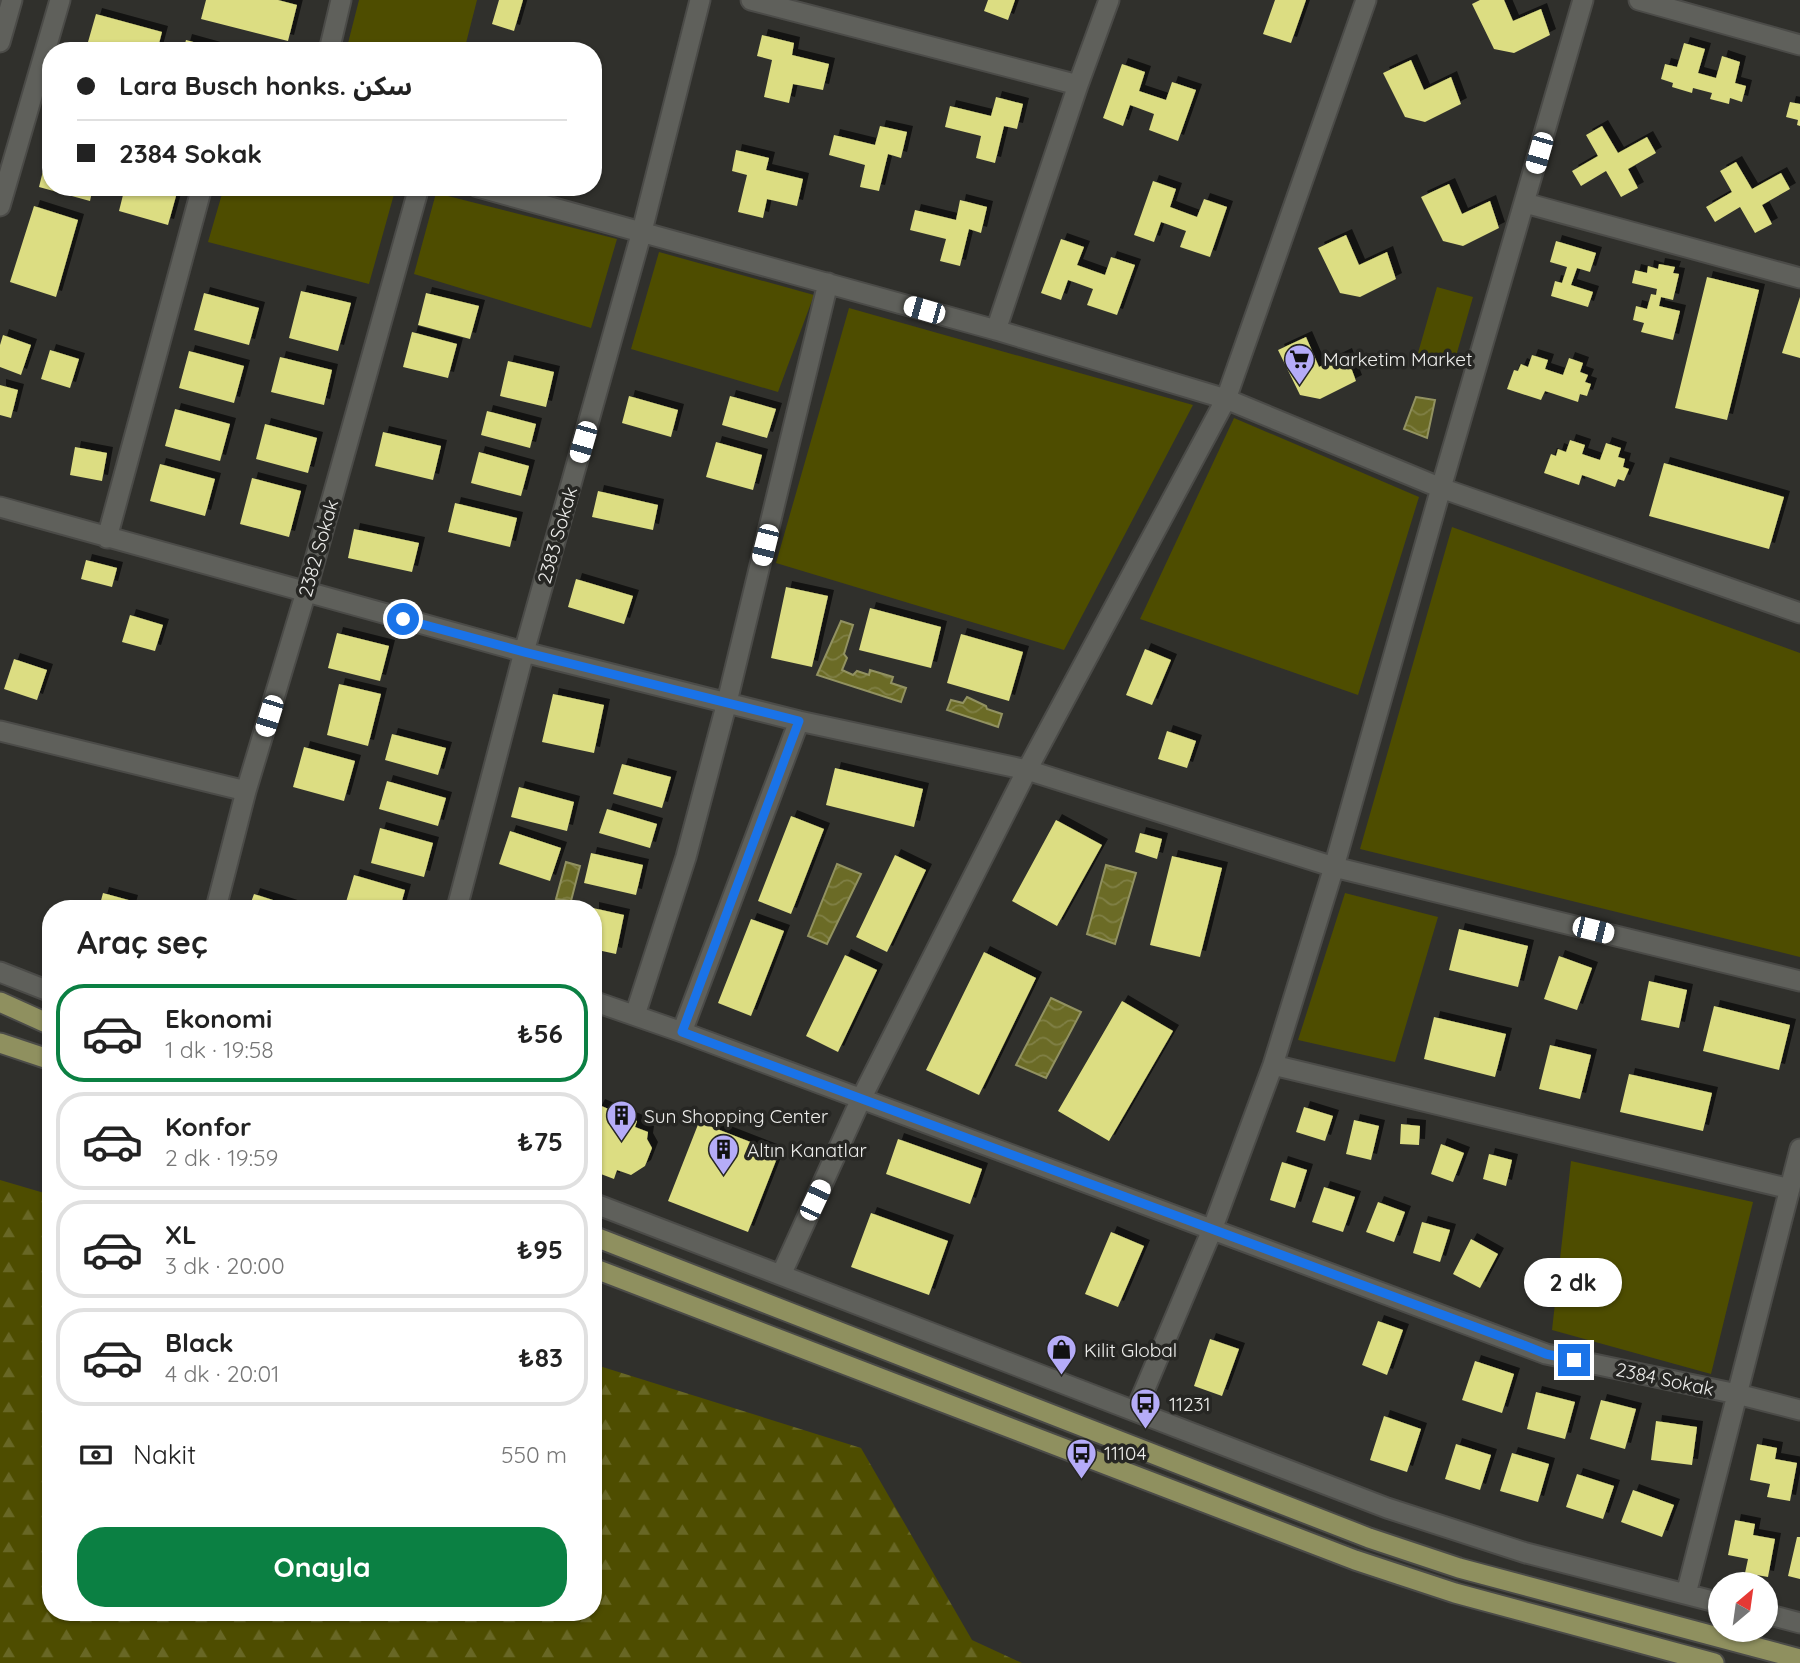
<!DOCTYPE html>
<html lang="tr">
<head>
<meta charset="utf-8">
<style>
	:root { --surface:#fff; --page:#f6f6f6; --text:#222; --muted:#767676; --line:#e0e0e0; --accent:#0b8043 }
	body { margin:0; font-family:Quicksand,"Noto Sans Arabic",sans-serif; background:var(--page); color:var(--text); height:100vh; display:flex; flex-direction:column; font-size:26px; white-space:nowrap }
	* { box-sizing:border-box; margin:0 }
	p { font-size:23px; color:var(--muted) }
	.icon { flex:none; width:38px; height:38px; fill:none; stroke:currentColor; stroke-width:2; stroke-linecap:round; stroke-linejoin:round }
	.map { position:relative; flex:1; overflow:hidden }
	.drawer { position:absolute; left:42px; top:900px; width:560px; height:721px; display:flex; flex-direction:column; background:var(--surface); border-radius:28px; box-shadow:0 2px 5px #0004 }
	.drawer>* { flex:none }
	.hud { position:absolute; left:42px; top:42px; width:560px; height:154px; border-radius:28px; box-shadow:0 2px 5px #0004; display:grid; align-content:center; height:154px; padding:0 35px; background:var(--surface) }
	.needle { width:46px; rotate:29deg }
	.buttons { position:absolute; left:1708px; top:1572px; display:grid; gap:14px }
	.buttons a { display:grid; place-items:center; width:70px; height:70px; border-radius:50%; background:var(--surface); box-shadow:0 2px 5px #0004; font-size:35px }
	.end { position:absolute; width:32px; height:32px; margin:-16px; border:9px solid #1a73e8; background:#fff; box-shadow:0 0 0 4px #fff }
	.from { border-radius:50% }
	.bubble { position:absolute; height:49px; border-radius:24px; background:var(--surface); box-shadow:0 2px 5px #0004; font-size:23px; font-weight:800; line-height:49px; text-align:center }
	.car { position:absolute; width:21px; height:42px; margin:-21px -10px; border-radius:9px; box-shadow:0 0 5px 2px #0007; background:linear-gradient(#fff 24%,#345 0 40%,#fff 0 76%,#345 0 86%,#fff 0) }
	.hud b { display:flex; align-items:center; gap:24px; height:66px; font-size:26px }
	.hud b+b { border-top:2px solid var(--line) }
	.hud i { width:18px; height:18px; background:var(--text) }
	ul { padding:0; list-style:none }
	li { display:flex; align-items:center; gap:21px; height:98px; margin:0 14px 10px; padding:0 21px; border:4px solid var(--line); border-radius:28px }
	li div { flex:1 }
	li b { display:block; font-size:26px }
	li em { font-style:normal; font-weight:800 }
	li.on { border-color:var(--accent) }
	li>.icon { width:63px; height:63px; stroke-width:1.5 }
	h2 { padding:0 35px; font-size:32px; line-height:84px }
	.pay { display:flex; align-items:center; gap:18px; height:77px; padding:0 35px; font-size:26px }
	.pay p { margin-inline-start:auto }
	.action { display:flex; gap:14px; margin-top:auto; padding:14px 35px }
	.action a { flex:1; height:80px; border-radius:28px; background:var(--accent); color:#fff; font-size:28px; font-weight:800; line-height:80px; text-align:center }
	.map>svg:first-child { display:block }
</style>
</head>
<body>
<div class="map">
<svg width="1800" height="1663" viewBox="0 0 1800 1663">
	<defs>
		<pattern id="forest-firs" width="22" height="20" patternUnits="userSpaceOnUse" patternTransform="scale(1.75)"><rect width="22" height="20" fill="#4e4d00"/><path d="M5 1l3.5 6h-7zM16 11l3.5 6h-7z" fill="#686725"/></pattern>
		<pattern id="water-waves" width="16" height="10" patternUnits="userSpaceOnUse" patternTransform="scale(1.75)"><rect width="16" height="10" fill="#6b6b26"/><path d="M0 5q4-4 8 0t8 0" fill="none" stroke="#808046"/></pattern>
		<filter id="shadow"><feDropShadow dx="6" dy="-6" stdDeviation="0" flood-color="#0009"/></filter>
	</defs>
	<rect width="100%" height="100%" fill="#30302c"/>
	<path fill="#4e4d00" d="M359,0H477L464,51H346Z
		M224,187H396L369,284L208,242Z
		M436,193L617,239L591,328L414,274Z
		M659,252L814,295L778,392L631,349Z
		M1437,287L1473,297L1454,363L1418,353Z
		M849,308L1193,405L1064,650L776,563Z
		M1234,418L1419,497L1358,695L1140,619Z
		M1452,527L1800,653V957L1360,849Z
		M1345,893L1438,917L1395,1062L1298,1040Z
		M1571,1161L1753,1202L1711,1374L1552,1330Z"/>
	<path fill="url(#forest-firs)" d="M0,1180L51,1195V1612H593V1364L861,1448L972,1640L1022,1663H0Z"/>
	<path fill="url(#water-waves)" stroke="#929261" stroke-width="2" d="M1416,397L1435,400L1427,438L1404,429Z
		M841,621L853,625L844,654L847,658L842,670L853,675L857,671L869,675L870,670L893,677L891,683L906,688L901,702L817,675Z
		M967,697L986,706L987,709L1002,714L998,727L947,710L951,700L963,703Z
		M566,862L580,866L571,901L556,899Z
		M837,864L861,874L827,944L808,936Z
		M1106,865L1136,873L1115,944L1087,934Z
		M1051,998L1081,1012L1046,1078L1016,1065Z"/>
	<path fill="#dcdd82" filter="url(#shadow)" d="M206,0H278L297,5L288,41L201,19Z
		M499,0H523L514,31L492,24Z
		M988,0H1015L1008,20L984,11Z
		M1275,0H1306L1291,43L1263,34Z
		M1480,0H1504L1513,21L1541,9L1550,35L1514,53L1494,49L1472,4Z
		M96,14L162,32L157,51H122L88,42Z
		M762,35L794,43L792,55L829,64L823,90L793,84L789,103L764,97L772,60L757,56Z
		M186,40L222,50V51H183Z
		M1684,43L1705,49L1698,73L1716,78L1722,56L1740,62L1735,83L1746,86L1742,102L1730,98L1729,104L1710,99L1712,93L1693,88L1692,93L1672,87L1673,83L1661,79L1665,64L1677,67Z
		M1411,60L1424,90L1451,77L1461,104L1425,122L1405,117L1383,73Z
		M1122,64L1145,72L1139,91L1166,100L1172,82L1196,90L1178,141L1149,130L1154,114L1130,105L1123,126L1103,118Z
		M996,97L1023,104L1017,129L1004,126L995,163L976,158L981,136L945,127L950,106L991,116Z
		M1790,102L1800,104V126L1797,125L1798,120L1786,117Z
		M880,126L907,132L901,158L888,154L879,191L860,187L865,165L829,155L834,135L875,145Z
		M1602,126L1618,153L1647,137L1656,153L1628,169L1638,188L1621,197L1606,171L1581,186L1572,171L1598,156L1586,135Z
		M736,150L769,158L766,170L803,179L797,206L767,199L763,218L738,212L747,175L732,171Z
		M46,159L51,160V187H93L90,201L39,187Z
		M1736,162L1752,189L1781,173L1790,189L1762,205L1772,224L1755,233L1740,207L1715,222L1706,207L1732,192L1720,171Z
		M1153,181L1176,189L1170,207L1197,217L1204,199L1227,207L1210,257L1180,247L1186,231L1161,222L1154,242L1134,235Z
		M1449,184L1462,214L1490,201L1499,228L1463,246L1443,241L1421,197Z
		M125,187H145L176,196L168,225L119,211Z
		M960,200L987,207L981,233L969,229L960,266L940,261L946,239L910,230L915,210L956,220Z
		M34,206L78,220L56,297L10,282Z
		M1346,235L1359,265L1387,252L1396,279L1360,297L1340,293L1318,248Z
		M1061,239L1084,247L1077,265L1105,275L1111,257L1135,265L1117,315L1087,305L1093,289L1068,280L1061,300L1041,293Z
		M1556,241L1596,253L1590,272L1577,268L1571,285L1593,292L1588,307L1551,296L1555,281L1562,283L1567,267L1550,262Z
		M1659,264L1675,267L1673,273L1679,274L1673,300L1661,297L1659,306L1680,311L1673,340L1641,332L1644,323L1633,320L1636,306L1647,309L1651,294L1656,295L1657,289L1632,283L1635,270L1647,273L1648,266L1658,269Z
		M1707,277L1759,290L1727,420L1675,408Z
		M301,291L351,303L338,351L289,338Z
		M204,293L259,308L249,345L194,330Z
		M426,293L479,306L470,339L418,325Z
		M1800,297V358L1782,353Z
		M412,332L457,344L448,378L403,367Z
		M3,335L31,345L21,375L0,367V345Z
		M1306,337L1319,367L1346,354L1356,381L1320,399L1300,395L1278,350Z
		M50,350L79,359L70,388L41,379Z
		M189,351L244,366L234,403L179,388Z
		M1532,355L1548,360L1545,369L1563,375L1569,358L1583,363L1580,372L1588,375L1585,382L1591,384L1587,396L1580,394L1578,402L1545,391L1541,400L1507,389L1514,370L1518,371L1521,364L1528,367Z
		M280,357L332,370L324,405L271,392Z
		M508,361L554,372L546,407L500,396Z
		M0,385L18,390L11,418L0,415Z
		M629,396L678,410L671,437L622,423Z
		M730,396L776,409L767,438L722,425Z
		M175,409L230,424L220,461L165,446Z
		M487,411L536,424L530,448L481,435Z
		M265,424L317,438L308,473L256,459Z
		M383,432L441,446L433,480L375,466Z
		M1570,440L1585,445L1582,454L1600,460L1606,443L1621,448L1618,457L1625,459L1623,467L1629,469L1624,481L1618,479L1615,487L1582,475L1579,485L1544,473L1551,454L1556,456L1558,449L1566,452Z
		M716,442L762,455L753,490L706,477Z
		M75,447L107,453L102,481L70,475Z
		M479,452L529,466L521,496L471,483Z
		M1664,463L1784,497L1769,549L1649,516Z
		M160,464L215,479L205,516L150,501Z
		M252,478L301,491L289,537L240,524Z
		M598,491L658,505L653,530L592,517Z
		M455,503L517,518L510,547L448,532Z
		M354,529L419,543L412,572L348,558Z
		M86,560L117,568L112,587L81,579Z
		M576,579L633,596L624,624L568,607Z
		M786,587L828,596L812,667L771,658Z
		M870,608L941,627L931,668L859,650Z
		M130,615L163,625L155,651L122,642Z
		M337,633L389,646L380,681L328,668Z
		M961,634L1023,652L1009,701L947,683Z
		M1145,649L1171,660L1152,705L1126,695Z
		M14,659L47,670L37,700L4,689Z
		M339,684L381,694L368,746L327,735Z
		M553,694L604,705L594,753L542,742Z
		M1167,731L1196,741L1187,768L1158,759Z
		M392,734L446,748L438,775L385,760Z
		M304,747L355,761L344,801L293,787Z
		M622,764L671,777L662,808L613,794Z
		M835,768L923,789L914,827L826,805Z
		M387,781L446,798L438,826L379,809Z
		M519,787L574,802L567,831L511,817Z
		M607,809L657,824L650,848L599,833Z
		M791,816L824,829L791,914L758,901Z
		M1056,820L1102,845L1057,926L1012,901Z
		M380,828L433,843L424,877L371,863Z
		M510,831L561,848L550,881L499,864Z
		M1140,833L1162,839L1157,859L1135,852Z
		M591,853L643,865L636,895L584,883Z
		M895,855L926,870L887,952L856,937Z
		M1172,856L1222,868L1200,957L1150,945Z
		M354,875L405,890L400,908H368L346,902Z
		M103,893L132,901L130,908H99Z
		M254,894L298,908H249Z
		M593,908L624,915L616,954L593,949Z
		M751,919L784,931L751,1016L718,1003Z
		M1459,929L1528,946L1518,987L1449,970Z
		M984,952L1036,978L979,1095L926,1070Z
		M845,955L877,970L838,1052L806,1036Z
		M1559,956L1592,968L1577,1010L1544,999Z
		M1649,981L1687,990L1679,1028L1641,1020Z
		M1122,1001L1173,1031L1109,1141L1058,1111Z
		M1714,1006L1790,1025L1779,1070L1703,1051Z
		M1434,1017L1506,1034L1495,1077L1424,1059Z
		M1550,1045L1591,1055L1580,1099L1539,1089Z
		M1629,1074L1712,1093L1703,1131L1620,1112Z
		M599,1105L637,1121L635,1127L648,1132L647,1139L652,1148L645,1166L631,1175L617,1170L614,1179L593,1171V1110L596,1111Z
		M1304,1107L1333,1116L1325,1141L1296,1132Z
		M1354,1120L1379,1126L1371,1160L1346,1154Z
		M699,1122L779,1153L748,1232L668,1201Z
		M1401,1124L1420,1126L1419,1145L1400,1144Z
		M898,1139L982,1169L970,1204L886,1174Z
		M1441,1144L1464,1153L1453,1182L1431,1174Z
		M1489,1154L1512,1160L1506,1186L1483,1179Z
		M1282,1162L1307,1170L1295,1208L1270,1200Z
		M1324,1187L1355,1197L1343,1232L1312,1222Z
		M1378,1202L1405,1212L1394,1242L1366,1232Z
		M871,1213L948,1241L929,1295L851,1267Z
		M1422,1222L1450,1230L1440,1262L1413,1253Z
		M1111,1232L1144,1246L1118,1307L1085,1294Z
		M1471,1239L1498,1254L1480,1288L1453,1274Z
		M1378,1321L1403,1330L1387,1375L1362,1365Z
		M1210,1339L1239,1349L1222,1396L1194,1386Z
		M1475,1361L1514,1374L1502,1413L1462,1400Z
		M1536,1392L1575,1402L1565,1439L1527,1429Z
		M1601,1400L1636,1409L1625,1449L1590,1439Z
		M1384,1416L1421,1429L1407,1472L1370,1460Z
		M1656,1421L1697,1427L1692,1465L1651,1460Z
		M1456,1444L1491,1455L1480,1490L1445,1479Z
		M1757,1444L1777,1448L1775,1459L1797,1463L1790,1501L1767,1497L1770,1484L1750,1480Z
		M1512,1453L1549,1464L1538,1502L1500,1491Z
		M1577,1474L1614,1486L1603,1519L1566,1507Z
		M1633,1490L1674,1505L1662,1537L1621,1522Z
		M1735,1520L1755,1524L1753,1535L1775,1539L1768,1577L1745,1573L1748,1559L1728,1555Z
		M1797,1537H1800V1579L1788,1576Z"/>
	<g fill="none" stroke-linecap="round" stroke-linejoin="round">
		<defs>
			<path id="minor" d="M751,0L1078,85
				M329,51L341,0
				M478,187L996,330L1226,399L1441,488L1800,613
				M1525,203L1800,278
				M996,330L1078,85L1109,0
				M0,507L524,652L799,721L1027,770L1334,867L1800,981
				M107,538L202,187
				M0,731L246,791
				M216,908L246,791L306,592L419,187
				M457,908L524,652L642,231L700,0
				M0,972L51,992
				M593,1001L682,1032L1546,1354L1737,1394L1800,1410
				M635,1015L686,857L727,702L828,283
				M682,1032L799,721
				M1273,1065L1790,1189
				M593,1203L1387,1508L1526,1553L1720,1603
				M781,1275L861,1099L1027,770L1226,399L1366,0
				M1136,1410L1212,1230L1273,1065L1334,867L1441,488L1583,0
				M1686,1594L1800,1149
				M1766,1614L1800,1623"/>
			<path id="tertiary" d="M1639,0L1800,45
				M0,42L12,0
				M0,206L60,0"/>
			<path id="primary" d="M0,1002L51,1025
				M0,1043L51,1060
				M593,1236L1369,1538L1459,1568L1800,1659
				M593,1268L1355,1560L1455,1593L1714,1663"/>
		</defs>
		<use href="#minor" stroke="#4b4b48" stroke-width="23"/>
		<use href="#tertiary" stroke="#4b4b48" stroke-width="23"/>
		<use href="#primary" stroke="#4b4b48" stroke-width="23"/>
		<use href="#minor" stroke="#5f605b" stroke-width="19"/>
		<use href="#tertiary" stroke="#5f605b" stroke-width="19"/>
		<use href="#primary" stroke="#8f905f" stroke-width="19"/>
	</g>
	<g fill="none" stroke-linecap="round" stroke-linejoin="round">
		<path stroke="#1a73e8" stroke-width="9" d="M403,619L524,652L799,721L682,1032L1521,1344L1546,1354L1574,1360"/>
	</g>
	<defs>
		<symbol id="supermarket-pin" viewBox="-11 -11 22 30"><path d="M0 17L-7.5 6A9.5 9.5 0 1 1 7.5 6Z" fill="#b5acf8" stroke="#262623"/><path d="M-6-5.5h2.5l.6 2H6L4.5 2H-2.5L-4.4-4H-6ZM-1.5 3.2a1.3 1.3 0 1 0 .1 0ZM3 3.2a1.3 1.3 0 1 0 .1 0Z" fill="#111"/></symbol>
		<symbol id="building-pin" viewBox="-11 -11 22 30"><path d="M0 17L-7.5 6A9.5 9.5 0 1 1 7.5 6Z" fill="#b5acf8" stroke="#262623"/><path d="M-4-6H4V6H1V3H-1V6H-4ZM-2.5-4.3h1.7v1.8h-1.7ZM.8-4.3h1.7v1.8H.8ZM-2.5-1h1.7V.8h-1.7ZM.8-1h1.7V.8H.8Z" fill="#111"/></symbol>
		<symbol id="shop-pin" viewBox="-11 -11 22 30"><path d="M0 17L-7.5 6A9.5 9.5 0 1 1 7.5 6Z" fill="#b5acf8" stroke="#262623"/><path d="M-5-2.5h2.3a2.7 3.5 0 0 1 5.4 0H5L5.5 6h-11ZM-1.5-2.5h3a1.5 2.3 0 0 0-3 0Z" fill="#111"/></symbol>
		<symbol id="bus-pin" viewBox="-11 -11 22 30"><path d="M0 17L-7.5 6A9.5 9.5 0 1 1 7.5 6Z" fill="#b5acf8" stroke="#262623"/><path d="M-5-6H5V4H4V6H2V4H-2V6H-4V4H-5ZM-3.5-4V0h7V-4ZM-3.5 1.2v1.5H-2V1.2ZM2 1.2v1.5H3.5V1.2Z" fill="#111"/></symbol>
	</defs>
	<g fill-rule="evenodd">
		<use href="#supermarket-pin" x="1282" y="342" width="35" height="47"/>
		<use href="#building-pin" x="604" y="1098" width="35" height="47"/>
		<use href="#building-pin" x="706" y="1132" width="35" height="47"/>
		<use href="#shop-pin" x="1044" y="1332" width="35" height="47"/>
		<use href="#bus-pin" x="1128" y="1386" width="35" height="47"/>
		<use href="#bus-pin" x="1064" y="1436" width="35" height="47"/>
	</g>
	<g text-anchor="middle" dominant-baseline="central" stroke-width="7" stroke-linejoin="round" paint-order="stroke">
		<g font-size="19" fill="#ededeb" stroke="#262623" text-anchor="start">
			<text x="1323" y="359">Marketim Market</text>
			<text x="644" y="1116">Sun Shopping Center</text>
			<text x="747" y="1150">Altın Kanatlar</text>
			<text x="1084" y="1350">Kilit Global</text>
			<text x="1169" y="1404">11231</text>
			<text x="1104" y="1453">11104</text>
		</g>
		<g font-size="19" fill="#ededeb" stroke="#262623">
			<text transform="translate(557 535) rotate(-74)">2383 Sokak</text>
			<text transform="translate(318 548) rotate(-74)">2382 Sokak</text>
			<text transform="translate(1665 1379) rotate(12)">2384 Sokak</text>
		</g>
	</g>
</svg>
<div class="buttons">
<a><svg class="needle" viewBox="-14 -14 28 28"><path d="M0-13l5 13h-10z" fill="#e53935"/><path d="M0 13l5-13h-10z" fill="#767676"/></svg></a>
</div>
<i class="end from" style="left:403px;top:619px"></i>
<i class="end" style="left:1574px;top:1360px"></i>
<div class="bubble" style="left:1524px;top:1258px;width:98px">2 dk</div>
<i class="car" style="left:1539px;top:153px;rotate:196deg"></i>
<i class="car" style="left:924px;top:310px;rotate:286deg"></i>
<i class="car" style="left:583px;top:442px;rotate:196deg"></i>
<i class="car" style="left:765px;top:545px;rotate:194deg"></i>
<i class="car" style="left:269px;top:716px;rotate:197deg"></i>
<i class="car" style="left:1593px;top:930px;rotate:104deg"></i>
<i class="car" style="left:815px;top:1200px;rotate:25deg"></i>
<div class="hud">
<b><i class="from"></i>Lara Busch honks. سكن</b>
<b><i></i>2384 Sokak</b>
</div>
<section class="drawer">
<h2>Araç seç</h2>
<ul>
<li class="on"><svg class="icon" aria-label="car" viewBox="0 0 24 24"><path d="M5 17H2v-5l4-1 3-4h7l3 4 3 1v5h-3M9 17h6M6 11h13"/><circle cx="7" cy="17" r="2"/><circle cx="17" cy="17" r="2"/></svg><div><b>Ekonomi</b><p>1 dk · 19:58</p></div><em>₺56</em></li>
<li><svg class="icon" aria-label="car" viewBox="0 0 24 24"><path d="M5 17H2v-5l4-1 3-4h7l3 4 3 1v5h-3M9 17h6M6 11h13"/><circle cx="7" cy="17" r="2"/><circle cx="17" cy="17" r="2"/></svg><div><b>Konfor</b><p>2 dk · 19:59</p></div><em>₺75</em></li>
<li><svg class="icon" aria-label="car" viewBox="0 0 24 24"><path d="M5 17H2v-5l4-1 3-4h7l3 4 3 1v5h-3M9 17h6M6 11h13"/><circle cx="7" cy="17" r="2"/><circle cx="17" cy="17" r="2"/></svg><div><b>XL</b><p>3 dk · 20:00</p></div><em>₺95</em></li>
<li><svg class="icon" aria-label="car" viewBox="0 0 24 24"><path d="M5 17H2v-5l4-1 3-4h7l3 4 3 1v5h-3M9 17h6M6 11h13"/><circle cx="7" cy="17" r="2"/><circle cx="17" cy="17" r="2"/></svg><div><b>Black</b><p>4 dk · 20:01</p></div><em>₺83</em></li>
</ul>
<div class="pay"><svg class="icon" aria-label="cash" viewBox="0 0 24 24"><path d="M3 7h18v10H3z"/><circle cx="12" cy="12" r="2"/></svg>Nakit<p>550 m</p></div>
<div class="action"><a>Onayla</a></div>
</section>
</div>
</body>
</html>
